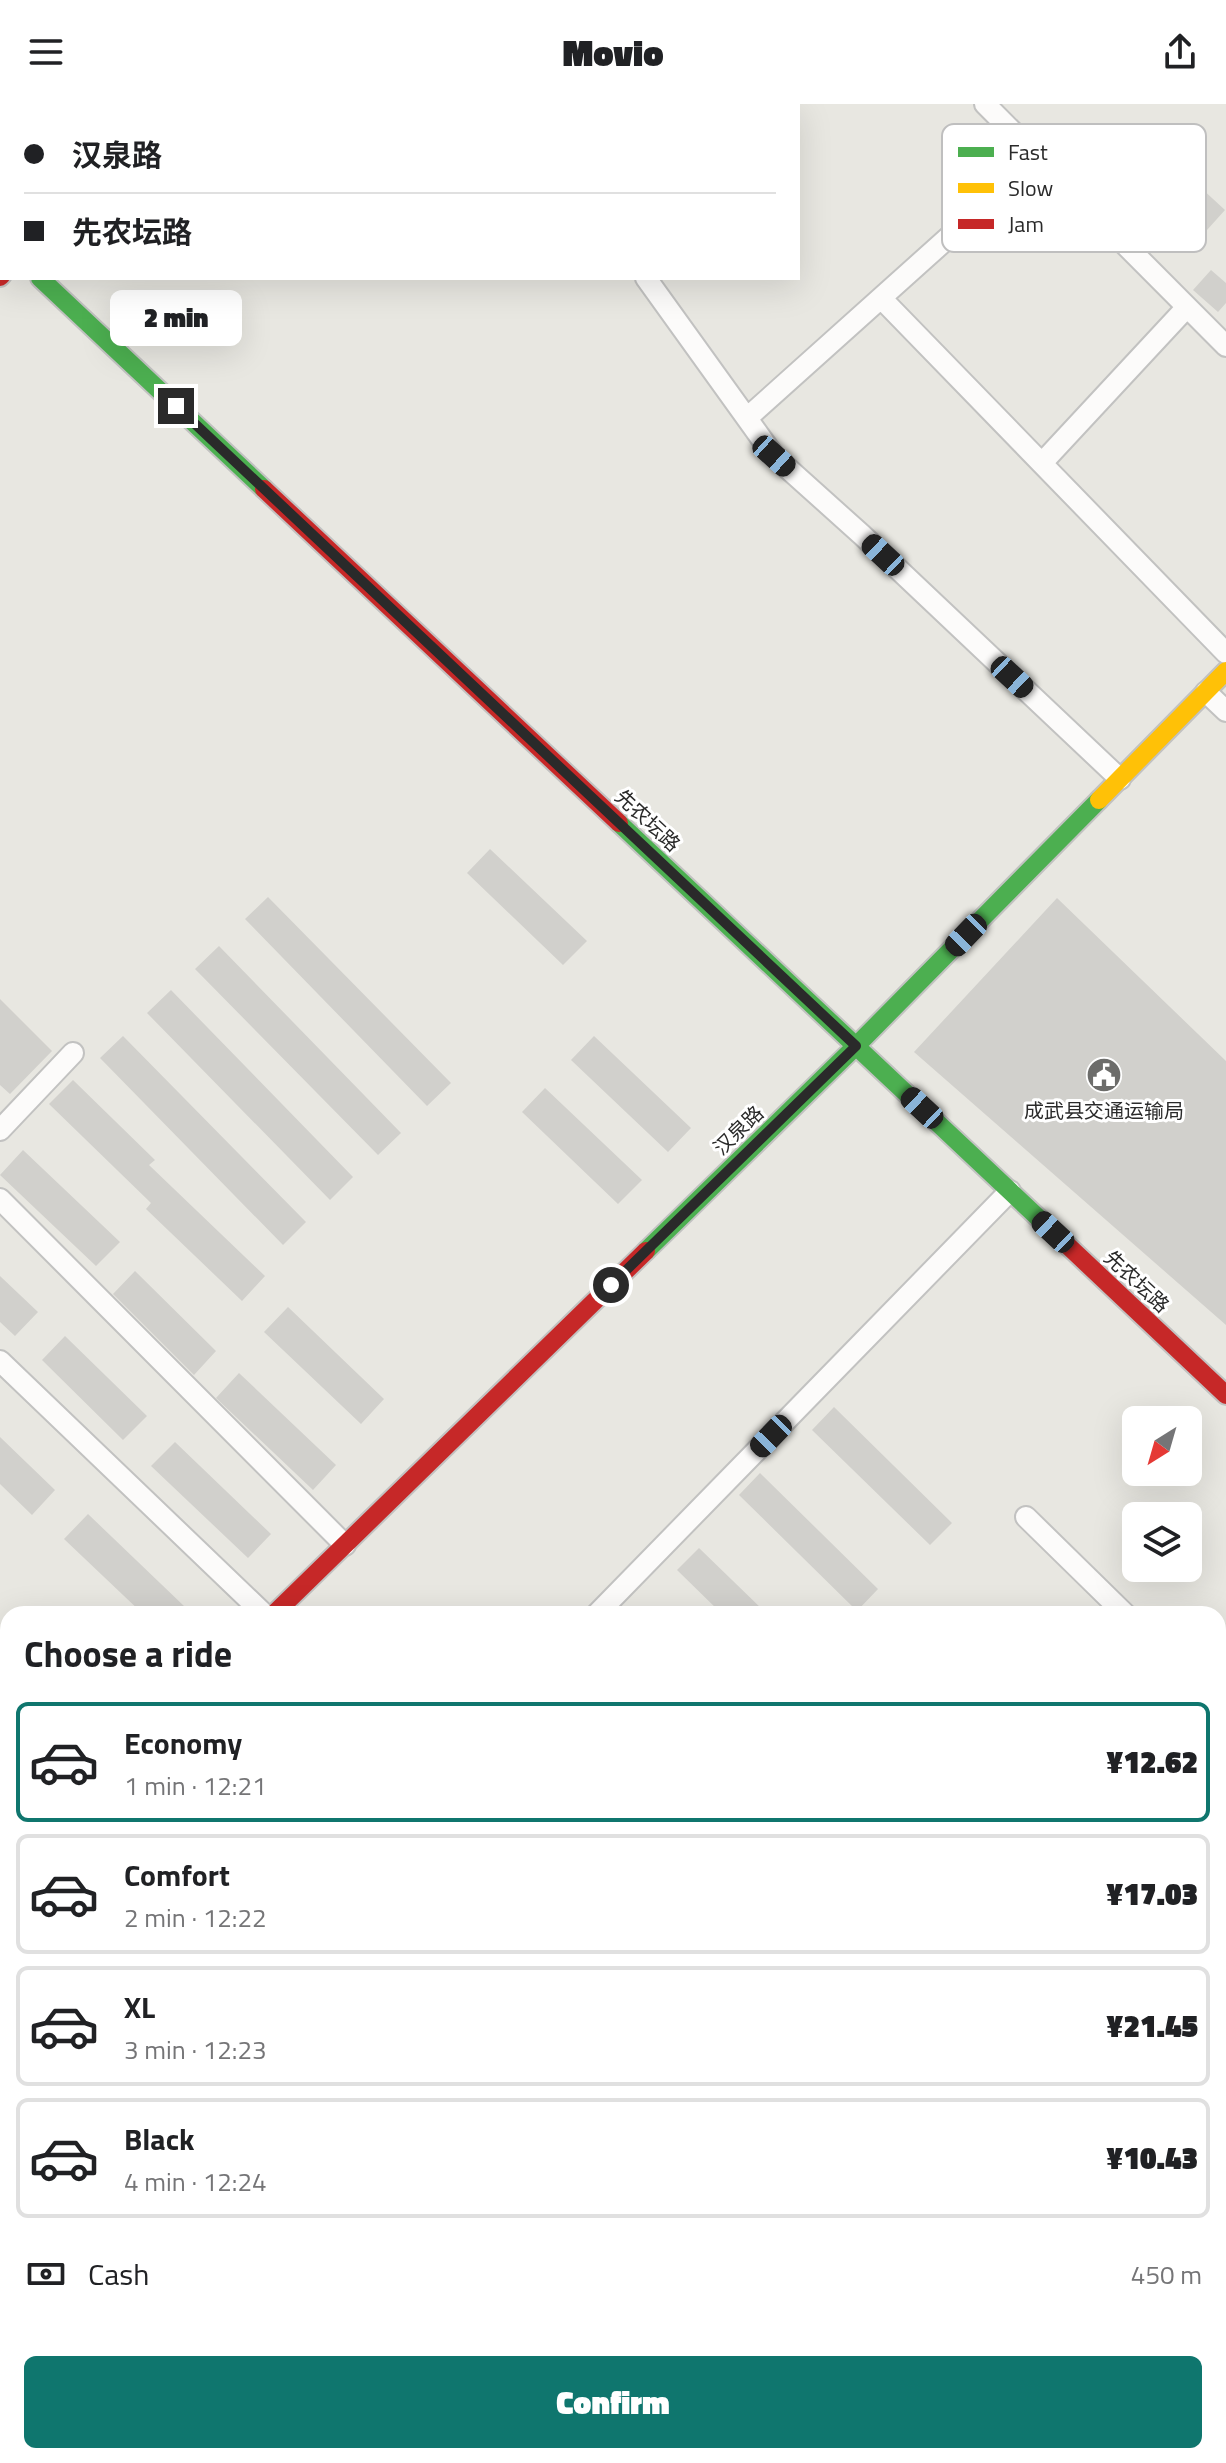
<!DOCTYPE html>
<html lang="en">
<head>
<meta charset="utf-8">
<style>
	:root { --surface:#fff; --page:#f2f2f2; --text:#202124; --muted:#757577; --line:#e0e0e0; --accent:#0f766e }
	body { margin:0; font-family:"Titillium Web","Noto Sans SC",sans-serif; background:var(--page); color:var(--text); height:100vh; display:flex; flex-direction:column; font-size:30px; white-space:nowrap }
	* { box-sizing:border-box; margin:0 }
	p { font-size:26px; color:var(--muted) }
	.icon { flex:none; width:44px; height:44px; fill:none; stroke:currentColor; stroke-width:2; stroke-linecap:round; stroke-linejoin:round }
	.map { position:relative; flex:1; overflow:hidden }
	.sheet { position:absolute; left:0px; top:1502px; width:1226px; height:858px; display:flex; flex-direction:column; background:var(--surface); border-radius:24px 24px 0 0; box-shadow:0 8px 32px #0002 }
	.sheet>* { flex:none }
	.banner { position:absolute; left:0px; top:0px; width:800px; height:176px; box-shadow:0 8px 32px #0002; display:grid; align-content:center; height:176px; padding:0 24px; background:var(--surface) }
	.needle { width:52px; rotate:217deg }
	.controls { position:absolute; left:1122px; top:1302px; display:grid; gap:16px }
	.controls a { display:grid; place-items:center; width:80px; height:80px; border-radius:12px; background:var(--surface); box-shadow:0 8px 32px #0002; font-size:40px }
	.end { position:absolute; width:36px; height:36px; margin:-18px; border:10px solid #2a2a2a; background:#fff; box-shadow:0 0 0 4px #fff }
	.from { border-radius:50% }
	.bubble { position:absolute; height:56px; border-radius:12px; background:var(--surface); box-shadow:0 8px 32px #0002; font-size:26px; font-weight:800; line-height:56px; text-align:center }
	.car { position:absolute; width:24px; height:48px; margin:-24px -12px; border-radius:10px; box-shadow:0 0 6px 2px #0007; background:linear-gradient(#222 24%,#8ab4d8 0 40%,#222 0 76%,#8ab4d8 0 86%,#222 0) }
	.banner b { display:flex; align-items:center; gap:28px; height:76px; font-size:30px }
	.banner b+b { border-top:2px solid var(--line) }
	.banner i { width:20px; height:20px; background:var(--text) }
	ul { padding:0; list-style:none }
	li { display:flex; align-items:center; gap:24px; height:120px; margin:0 16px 12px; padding:0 8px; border:4px solid var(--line); border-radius:12px }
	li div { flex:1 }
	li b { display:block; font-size:30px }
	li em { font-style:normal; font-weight:800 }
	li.current { border-color:var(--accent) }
	li>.icon { width:72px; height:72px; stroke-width:1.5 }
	h2 { padding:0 24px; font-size:36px; line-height:96px }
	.pay { display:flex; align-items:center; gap:20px; height:88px; padding:0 24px; font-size:30px }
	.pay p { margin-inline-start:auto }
	.primary-button { display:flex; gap:16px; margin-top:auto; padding:16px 24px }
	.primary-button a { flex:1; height:92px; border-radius:12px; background:var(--accent); color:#fff; font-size:32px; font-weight:800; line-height:92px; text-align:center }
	header { display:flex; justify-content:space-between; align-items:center; height:104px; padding:0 24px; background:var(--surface); font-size:36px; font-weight:800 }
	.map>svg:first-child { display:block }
</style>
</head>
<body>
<header><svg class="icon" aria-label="menu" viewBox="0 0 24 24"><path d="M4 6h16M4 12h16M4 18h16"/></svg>Movio<svg class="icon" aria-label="share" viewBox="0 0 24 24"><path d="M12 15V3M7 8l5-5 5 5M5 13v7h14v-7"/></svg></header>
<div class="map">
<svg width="1226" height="2359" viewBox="0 0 1226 2359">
	<rect width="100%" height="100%" fill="#e8e7e1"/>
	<path fill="#d1d0cc" d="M1137,25L1225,106L1198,136L1110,55Z
		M1211,166L1226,179V199L1218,208L1193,186Z
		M490,745L587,837L563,861L467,769Z
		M268,793L451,979L427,1002L245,815Z
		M1057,794L1226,957V1221L914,948Z
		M219,842L401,1029L378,1051L195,865Z
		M171,886L353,1073L330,1096L147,909Z
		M0,895L52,947L10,990L0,981Z
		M123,932L306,1118L283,1141L100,954Z
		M594,932L691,1024L668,1048L571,956Z
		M73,976L155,1056L149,1061L265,1172L242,1197L146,1105L151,1099L49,1000Z
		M545,984L642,1076L618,1100L522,1008Z
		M23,1046L120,1138L96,1162L0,1071Z
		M135,1167L216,1247L194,1271L113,1190Z
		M0,1172L38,1208L15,1232L0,1218Z
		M288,1203L384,1295L361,1320L264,1228Z
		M65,1232L147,1312L123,1336L42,1256Z
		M239,1269L336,1361L313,1386L216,1294Z
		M834,1303L952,1419L930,1441L812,1326Z
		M0,1333L55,1386L32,1411L0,1380Z
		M175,1338L271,1430L248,1454L151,1362Z
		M760,1369L878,1485L857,1507L739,1391Z
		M88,1410L184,1502L177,1510H143L64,1435Z
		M699,1444L767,1510H722L677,1466Z"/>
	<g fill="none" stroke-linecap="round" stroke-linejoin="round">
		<defs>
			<path id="street" d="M517,0L519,2
				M985,0L1226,242
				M646,174L774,352L862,431L1120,675
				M881,194L1226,549
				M747,314L1038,53
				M1042,359L1187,203
				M1206,588L1226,607
				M0,1026L73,949
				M0,1095L345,1441
				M0,1257L264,1510
				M1026,1413L1125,1510
				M597,1510L1010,1087
				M1218,1601L1226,1609
				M0,1799L8,1806
				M0,2155L8,2165
				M0,2329L8,2322
				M164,2352L172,2359
				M591,2352L598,2359
				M43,2359L50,2352
				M130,2359L137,2352
				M319,2359L326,2352
				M410,2359L417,2352
				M551,2359L558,2352"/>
			<path id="fast" d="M156,2L158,0
				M0,136L2,138
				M40,174L264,385
				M619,719L1064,1138
				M646,1147L856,942L1099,696
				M0,1768L8,1763"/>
			<path id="slow" d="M1099,696L1226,567
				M0,1717L8,1725
				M664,2352L671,2359"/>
			<path id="jam" d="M0,173L2,171
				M264,385L619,719
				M1064,1138L1226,1291
				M274,1510L646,1147"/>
		</defs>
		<use href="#street" stroke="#c2c2c1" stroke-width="24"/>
		<use href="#fast" stroke="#c2c2c1" stroke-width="22"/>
		<use href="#slow" stroke="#c2c2c1" stroke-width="22"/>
		<use href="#jam" stroke="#c2c2c1" stroke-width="22"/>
		<use href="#street" stroke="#fcfbfa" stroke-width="20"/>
		<use href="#fast" stroke="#4caf50" stroke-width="18"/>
		<use href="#slow" stroke="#ffc107" stroke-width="18"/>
		<use href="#jam" stroke="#c62828" stroke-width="18"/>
	</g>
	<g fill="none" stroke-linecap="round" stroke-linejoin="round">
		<path stroke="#2a2a2a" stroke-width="10" d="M176,302L856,942L611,1181"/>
	</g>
	<defs>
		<symbol id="civic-disc" viewBox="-11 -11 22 22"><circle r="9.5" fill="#6c6c6a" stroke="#fff"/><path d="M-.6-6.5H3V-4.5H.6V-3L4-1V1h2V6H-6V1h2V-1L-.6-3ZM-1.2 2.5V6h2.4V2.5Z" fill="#fff"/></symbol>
	</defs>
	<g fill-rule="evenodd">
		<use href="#civic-disc" x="1084" y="951" width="40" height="40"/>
	</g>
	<g text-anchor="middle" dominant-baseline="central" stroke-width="6" stroke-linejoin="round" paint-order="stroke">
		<g font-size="20" fill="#2a2a2a" stroke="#fff">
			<text transform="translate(648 716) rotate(43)">先农坛路</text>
			<text transform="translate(738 1026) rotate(-44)">汉泉路</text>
			<text transform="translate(1137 1177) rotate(43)">先农坛路</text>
		</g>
		<g font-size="20" fill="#2a2a2a" stroke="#fff">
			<text x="1104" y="1006">成武县交通运输局</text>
		</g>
	</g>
	<rect x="942" y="20" width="264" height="128" rx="12" fill="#fff" stroke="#bfbfbf" stroke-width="2"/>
	<rect x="958" y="43" width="36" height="10" fill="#4caf50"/>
	<rect x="958" y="79" width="36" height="10" fill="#ffc107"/>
	<rect x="958" y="115" width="36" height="10" fill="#c62828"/>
	<g font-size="22" fill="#2a2a2a">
		<text x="1008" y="56">Fast</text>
		<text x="1008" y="92">Slow</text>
		<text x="1008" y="128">Jam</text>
	</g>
</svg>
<div class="controls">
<a><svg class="needle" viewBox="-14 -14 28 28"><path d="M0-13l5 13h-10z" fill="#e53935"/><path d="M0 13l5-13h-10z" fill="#757577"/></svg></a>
<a><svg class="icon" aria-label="layers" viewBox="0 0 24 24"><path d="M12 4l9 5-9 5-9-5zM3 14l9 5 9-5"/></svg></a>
</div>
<i class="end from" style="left:611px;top:1181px"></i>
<i class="end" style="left:176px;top:302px"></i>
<div class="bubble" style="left:110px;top:186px;width:132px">2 min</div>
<i class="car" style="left:774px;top:352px;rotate:132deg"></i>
<i class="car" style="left:883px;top:451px;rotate:313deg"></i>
<i class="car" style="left:1012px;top:573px;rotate:133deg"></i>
<i class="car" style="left:966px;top:831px;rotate:224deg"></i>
<i class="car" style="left:922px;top:1004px;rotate:313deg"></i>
<i class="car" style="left:1053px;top:1128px;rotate:313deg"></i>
<i class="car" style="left:771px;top:1332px;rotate:224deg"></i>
<div class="banner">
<b><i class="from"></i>汉泉路</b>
<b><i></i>先农坛路</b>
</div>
<section class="sheet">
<h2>Choose a ride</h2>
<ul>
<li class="current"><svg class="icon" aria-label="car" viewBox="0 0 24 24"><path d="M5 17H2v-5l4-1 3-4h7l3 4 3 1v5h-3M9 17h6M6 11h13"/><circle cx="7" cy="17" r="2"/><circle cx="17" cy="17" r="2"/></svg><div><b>Economy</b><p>1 min · 12:21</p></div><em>¥12.62</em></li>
<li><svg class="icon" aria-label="car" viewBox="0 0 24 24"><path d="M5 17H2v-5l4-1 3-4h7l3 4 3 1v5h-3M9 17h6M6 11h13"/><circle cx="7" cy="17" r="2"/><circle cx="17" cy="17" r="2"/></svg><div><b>Comfort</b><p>2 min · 12:22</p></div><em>¥17.03</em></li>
<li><svg class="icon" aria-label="car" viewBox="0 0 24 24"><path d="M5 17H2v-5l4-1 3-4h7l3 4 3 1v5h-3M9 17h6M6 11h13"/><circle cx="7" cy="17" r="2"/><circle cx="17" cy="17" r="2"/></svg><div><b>XL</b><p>3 min · 12:23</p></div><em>¥21.45</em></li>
<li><svg class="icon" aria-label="car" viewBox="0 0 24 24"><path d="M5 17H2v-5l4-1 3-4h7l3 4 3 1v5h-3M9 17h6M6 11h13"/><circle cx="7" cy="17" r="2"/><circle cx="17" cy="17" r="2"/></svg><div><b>Black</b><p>4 min · 12:24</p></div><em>¥10.43</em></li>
</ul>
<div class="pay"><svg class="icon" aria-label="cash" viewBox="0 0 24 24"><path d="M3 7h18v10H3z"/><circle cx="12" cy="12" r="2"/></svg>Cash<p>450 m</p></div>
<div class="primary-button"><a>Confirm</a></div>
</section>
</div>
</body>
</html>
